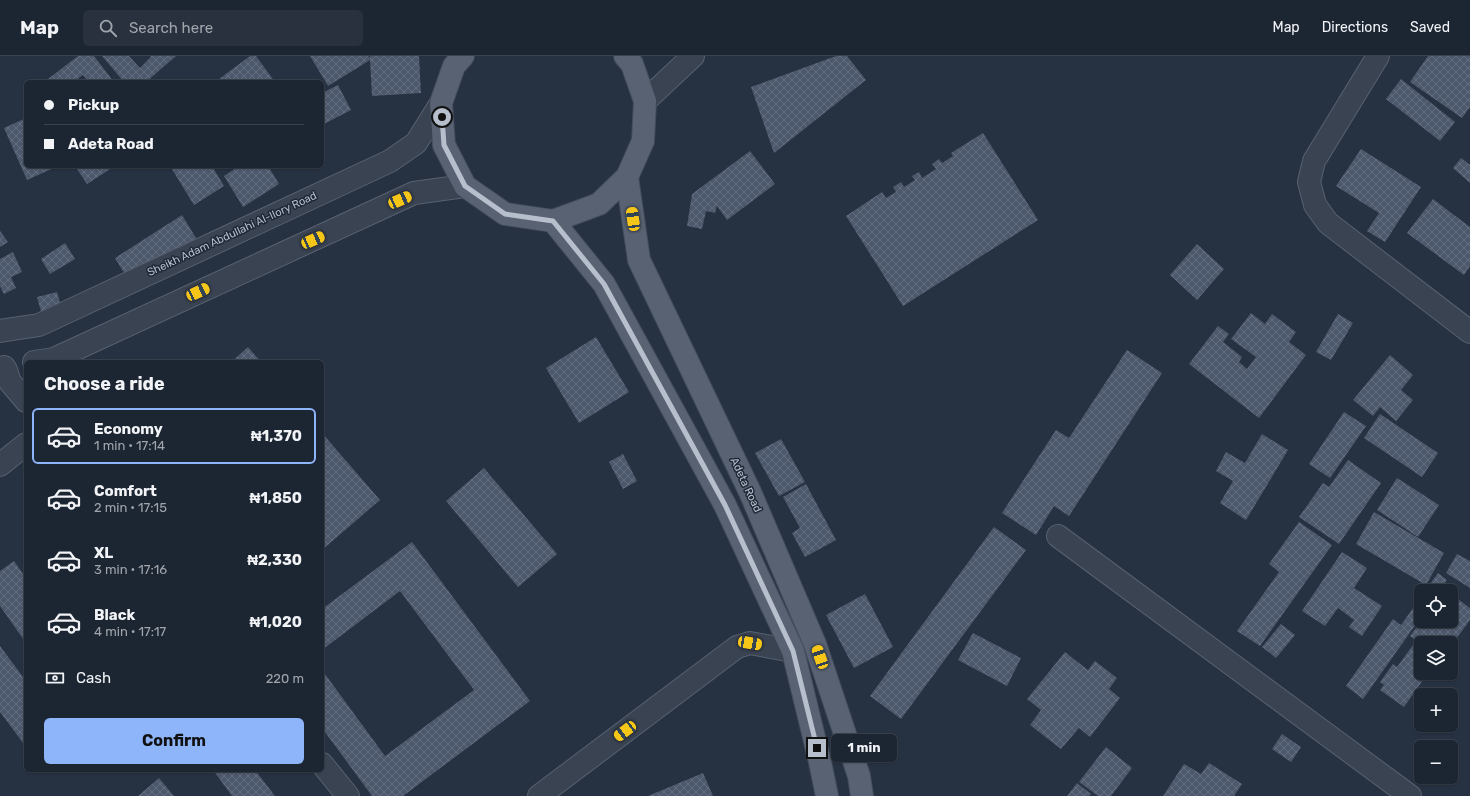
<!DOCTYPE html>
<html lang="en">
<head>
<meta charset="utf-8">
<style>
	:root { --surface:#1c2532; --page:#29313e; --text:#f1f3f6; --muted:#a0a5ac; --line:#3a424d; --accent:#8eb4fa }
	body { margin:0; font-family:Rubik,sans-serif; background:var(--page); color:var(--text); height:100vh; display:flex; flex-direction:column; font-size:15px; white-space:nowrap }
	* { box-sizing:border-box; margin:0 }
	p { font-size:13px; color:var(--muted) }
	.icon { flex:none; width:22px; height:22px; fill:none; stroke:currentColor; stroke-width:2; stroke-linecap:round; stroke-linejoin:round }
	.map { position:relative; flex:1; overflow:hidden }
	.sheet { position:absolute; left:24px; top:304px; width:300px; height:412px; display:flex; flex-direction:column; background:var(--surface); border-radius:6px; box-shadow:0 1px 3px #0004,0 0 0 1px var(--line) }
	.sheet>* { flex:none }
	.banner { position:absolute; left:24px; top:24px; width:300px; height:88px; border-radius:6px; box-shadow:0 1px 3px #0004,0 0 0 1px var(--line); display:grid; align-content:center; height:88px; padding:0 20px; background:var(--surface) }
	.tools { position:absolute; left:1414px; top:528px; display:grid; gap:8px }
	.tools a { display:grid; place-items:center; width:44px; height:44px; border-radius:6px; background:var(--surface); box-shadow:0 1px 3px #0004,0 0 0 1px var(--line); font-size:20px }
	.end { position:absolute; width:18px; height:18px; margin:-9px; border:5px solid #b7bfcc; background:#111; box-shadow:0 0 0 2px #111 }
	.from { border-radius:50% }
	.bubble { position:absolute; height:28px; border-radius:6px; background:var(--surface); box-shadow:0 1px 3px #0004,0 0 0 1px var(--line); font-size:13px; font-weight:700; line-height:28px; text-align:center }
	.car { position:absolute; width:12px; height:24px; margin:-12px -6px; border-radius:5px; box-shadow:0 0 3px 1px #0007; background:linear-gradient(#f5c518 24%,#345 0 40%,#f5c518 0 76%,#345 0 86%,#f5c518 0) }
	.banner b { display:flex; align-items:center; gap:14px; height:38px; font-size:15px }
	.banner b+b { border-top:1px solid var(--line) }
	.banner i { width:10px; height:10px; background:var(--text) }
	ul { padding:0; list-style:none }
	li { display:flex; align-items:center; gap:12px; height:56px; margin:0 8px 6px; padding:0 12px; border:2px solid transparent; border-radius:6px }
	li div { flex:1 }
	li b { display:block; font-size:15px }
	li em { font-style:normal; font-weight:700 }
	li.on { border-color:var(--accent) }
	li>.icon { width:36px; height:36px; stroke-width:1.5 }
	h2 { padding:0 20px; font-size:18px; line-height:48px }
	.pay { display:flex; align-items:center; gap:10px; height:44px; padding:0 20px; font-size:15px }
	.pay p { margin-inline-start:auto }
	.action { display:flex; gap:8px; margin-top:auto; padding:8px 20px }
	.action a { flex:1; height:46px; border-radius:6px; background:var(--accent); color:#111; font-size:16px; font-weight:700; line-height:46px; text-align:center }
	header { display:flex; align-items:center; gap:24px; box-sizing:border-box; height:56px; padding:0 20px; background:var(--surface); border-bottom:1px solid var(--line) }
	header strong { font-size:19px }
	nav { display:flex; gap:22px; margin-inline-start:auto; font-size:14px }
	.search { width:280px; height:36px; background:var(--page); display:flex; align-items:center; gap:10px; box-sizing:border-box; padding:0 14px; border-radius:6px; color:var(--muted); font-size:15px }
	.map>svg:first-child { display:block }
</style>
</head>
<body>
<header>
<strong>Map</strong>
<div class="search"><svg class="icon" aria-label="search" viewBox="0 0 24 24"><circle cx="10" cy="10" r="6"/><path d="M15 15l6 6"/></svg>Search here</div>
<nav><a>Map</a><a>Directions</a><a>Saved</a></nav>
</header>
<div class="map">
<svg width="1470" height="740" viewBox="0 0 1470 740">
	<defs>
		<pattern id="building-cross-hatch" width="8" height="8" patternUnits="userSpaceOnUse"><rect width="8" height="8" fill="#4c586b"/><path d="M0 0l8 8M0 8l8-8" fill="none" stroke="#646e7f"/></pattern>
	</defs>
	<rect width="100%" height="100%" fill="#263142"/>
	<path fill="url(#building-cross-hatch)" d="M78,0H94L114,26H89L83,19L73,26H44Z
		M102,0H129L140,12L151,1L150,0H176L146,26H124Z
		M250,0H256L275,26H215Z
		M310,0H368L370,2V0H419L421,37L372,40L370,4L328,30Z
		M836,0H847L866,24L774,97L751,31Z
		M1428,0H1470V51L1462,62L1410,26Z
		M1401,23L1455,66L1440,85L1386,43Z
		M338,29L351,54L322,69V37Z
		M26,62V110H58L27,124L4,72Z
		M983,77L1038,164L903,250L846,160L882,136L886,142L896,136L893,131L901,126L904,131L915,124L912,120L919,116L922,122L936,113L932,108L939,103L942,107L953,100L951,97Z
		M1361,93L1421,131L1385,186L1367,175L1379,157L1336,130Z
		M750,95L775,128L727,164L717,150L715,157L706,155L702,173L687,170L692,138Z
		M1461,102L1470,109V127L1453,112Z
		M75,110H115L87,128Z
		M170,110H212L224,130L194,149Z
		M239,110H268L279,128L243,151L224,120Z
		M1433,143L1470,171V210L1464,219L1407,177Z
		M182,159L196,182L129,225L115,202Z
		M0,175L8,186L0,191Z
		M65,187L75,203L50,218L41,203Z
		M1197,188L1224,213L1197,244L1170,219Z
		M13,196L22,216L11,221L16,232L4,238L0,230V203Z
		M57,236L62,254L42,259L37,241Z
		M1251,257L1265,268L1272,258L1296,276L1289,286L1306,299L1259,362L1189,308L1218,270L1229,278L1223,286L1242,301L1239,306L1247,313L1256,301L1231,283Z
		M1338,258L1353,267L1331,304L1316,296Z
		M596,281L629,336L579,367L546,312Z
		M248,291L261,306H231Z
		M1127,294L1162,317L1069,460L1054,450L1036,479L1002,457L1056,374L1069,382Z
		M1390,299L1413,319L1401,334L1413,344L1396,365L1380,351L1373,360L1353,344Z
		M1344,356L1366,370L1330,422L1309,408Z
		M1380,358L1438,397L1422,421L1364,382Z
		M322,377L380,444L322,494V449L325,446L322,443Z
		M1262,378L1288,394L1246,464L1220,447L1233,425L1216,415L1226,396L1245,407Z
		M781,383L805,426L779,440L755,397Z
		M623,398L637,425L623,433L609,406Z
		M1348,404L1381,427L1339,488L1299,461L1323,427L1329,431Z
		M484,412L557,498L518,531L446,445Z
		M1397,422L1439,449L1418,481L1377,454Z
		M806,428L836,484L805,501L792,477L800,472L783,441Z
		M1374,456L1444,497L1426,529L1356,488Z
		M1299,466L1332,489L1260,590L1237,575L1279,516L1269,508Z
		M994,471L1026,494L901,663L870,640Z
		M412,486L530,645L403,740H372L322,672V614L385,700L474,634L400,535L322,594V553Z
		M1342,496L1367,512L1354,532L1382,550L1362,580L1349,571L1354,564L1338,552L1325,570L1302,555Z
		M1457,498L1470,505V532L1446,517Z
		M14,505L26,522V587L0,550V515Z
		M1438,517L1447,524L1439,535H1425Z
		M865,538L893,591L854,612L826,559Z
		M1451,538L1470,552V564L1451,590V587H1420L1410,580L1421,565H1451Z
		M1421,541V561L1363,643L1346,630L1393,563L1401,569Z
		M1281,568L1295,579L1276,602L1262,591Z
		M973,577L1021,602L1007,630L958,604Z
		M1413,589L1421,594V617H1428L1404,651L1380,634L1384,629L1380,626L1393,608L1397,611Z
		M0,590L26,625V691L0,656Z
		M1065,596L1088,614L1095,605L1117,622L1109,633L1120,642L1090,681L1079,672L1061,693L1030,669L1041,654L1027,643Z
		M1282,678L1301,691L1291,706L1272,693Z
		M1106,691L1132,712L1111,740H1098L1079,726Z
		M1209,707L1242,728L1234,740H1163L1184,708L1201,718Z
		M213,714H255L275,740H232Z
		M703,717L713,740H648Z
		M159,722L174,740H138Z
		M1077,727L1091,738L1089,740H1067Z"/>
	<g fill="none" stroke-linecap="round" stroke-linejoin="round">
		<defs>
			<path id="minor" d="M1378,0L1314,105L1309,126L1315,149L1328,167L1470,276
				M645,45L693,0
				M0,275L39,269L390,105L416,87L441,47
				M34,306L54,303L414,137L465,130
				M4,311L6,314L10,326L26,345
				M0,409L26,388
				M1058,480L1410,740
				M322,708L348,740
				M539,740L737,591L750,587L793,595"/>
			<path id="major" d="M463,0L454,10L441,47L444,89L465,130L505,158L553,165L599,148L627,121L643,85L645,45L632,8L625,0
				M627,121L639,204L750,436L815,588L859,720L862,740
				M553,165L604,228L725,449L793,595L820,706L827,740"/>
		</defs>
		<use href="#minor" stroke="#58616f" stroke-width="24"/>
		<use href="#major" stroke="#444c5b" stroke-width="24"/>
		<use href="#minor" stroke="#3a4352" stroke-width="22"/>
		<use href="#major" stroke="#586272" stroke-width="22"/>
	</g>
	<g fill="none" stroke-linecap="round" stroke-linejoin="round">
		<path stroke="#b7bfcc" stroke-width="5" d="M442,61L444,89L465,130L505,158L553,165L604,228L725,449L793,595L817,692"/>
	</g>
	<g text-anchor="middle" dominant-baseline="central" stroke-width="3" stroke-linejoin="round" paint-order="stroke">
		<g font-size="11" fill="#b7bfcc" stroke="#1f2837">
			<text transform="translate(232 178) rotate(-25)">Sheikh Adam Abdullahi Al-Ilory Road</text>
			<text transform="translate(746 429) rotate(65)">Adeta Road</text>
		</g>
	</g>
</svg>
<div class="tools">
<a><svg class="icon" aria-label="locate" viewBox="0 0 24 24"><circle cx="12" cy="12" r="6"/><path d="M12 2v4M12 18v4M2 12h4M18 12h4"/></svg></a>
<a><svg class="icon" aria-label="layers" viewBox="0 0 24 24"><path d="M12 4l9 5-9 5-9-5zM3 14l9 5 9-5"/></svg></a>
<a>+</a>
<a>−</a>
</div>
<i class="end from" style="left:442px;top:61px"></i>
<i class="end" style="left:817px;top:692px"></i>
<div class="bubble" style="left:831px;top:678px;width:66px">1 min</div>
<i class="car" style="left:400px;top:144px;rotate:66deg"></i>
<i class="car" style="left:633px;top:163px;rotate:352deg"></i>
<i class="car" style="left:313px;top:184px;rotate:66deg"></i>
<i class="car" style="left:198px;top:236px;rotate:65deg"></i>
<i class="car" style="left:750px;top:587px;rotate:100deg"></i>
<i class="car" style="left:820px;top:601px;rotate:341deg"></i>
<i class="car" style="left:625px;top:675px;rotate:233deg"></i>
<div class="banner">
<b><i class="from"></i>Pickup</b>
<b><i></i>Adeta Road</b>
</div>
<section class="sheet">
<h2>Choose a ride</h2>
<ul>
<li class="on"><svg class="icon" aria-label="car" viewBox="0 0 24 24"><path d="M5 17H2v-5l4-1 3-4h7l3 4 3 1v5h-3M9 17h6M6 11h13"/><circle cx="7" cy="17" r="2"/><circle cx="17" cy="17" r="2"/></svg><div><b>Economy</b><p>1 min · 17:14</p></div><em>₦1,370</em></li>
<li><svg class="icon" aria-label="car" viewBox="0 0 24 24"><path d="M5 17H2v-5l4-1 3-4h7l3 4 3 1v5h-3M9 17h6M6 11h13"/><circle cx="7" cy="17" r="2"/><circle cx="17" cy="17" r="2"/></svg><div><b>Comfort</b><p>2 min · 17:15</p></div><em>₦1,850</em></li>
<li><svg class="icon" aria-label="car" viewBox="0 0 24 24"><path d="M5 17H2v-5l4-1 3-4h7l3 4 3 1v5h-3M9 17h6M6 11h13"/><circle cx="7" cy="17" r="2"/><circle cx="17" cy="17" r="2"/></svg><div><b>XL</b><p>3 min · 17:16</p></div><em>₦2,330</em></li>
<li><svg class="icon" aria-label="car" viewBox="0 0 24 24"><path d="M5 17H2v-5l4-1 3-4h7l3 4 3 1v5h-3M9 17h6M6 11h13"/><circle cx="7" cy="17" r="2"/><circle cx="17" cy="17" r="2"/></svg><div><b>Black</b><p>4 min · 17:17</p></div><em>₦1,020</em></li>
</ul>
<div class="pay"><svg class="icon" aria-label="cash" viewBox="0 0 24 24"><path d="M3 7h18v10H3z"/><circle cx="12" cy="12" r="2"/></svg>Cash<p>220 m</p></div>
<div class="action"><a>Confirm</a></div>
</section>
</div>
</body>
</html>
